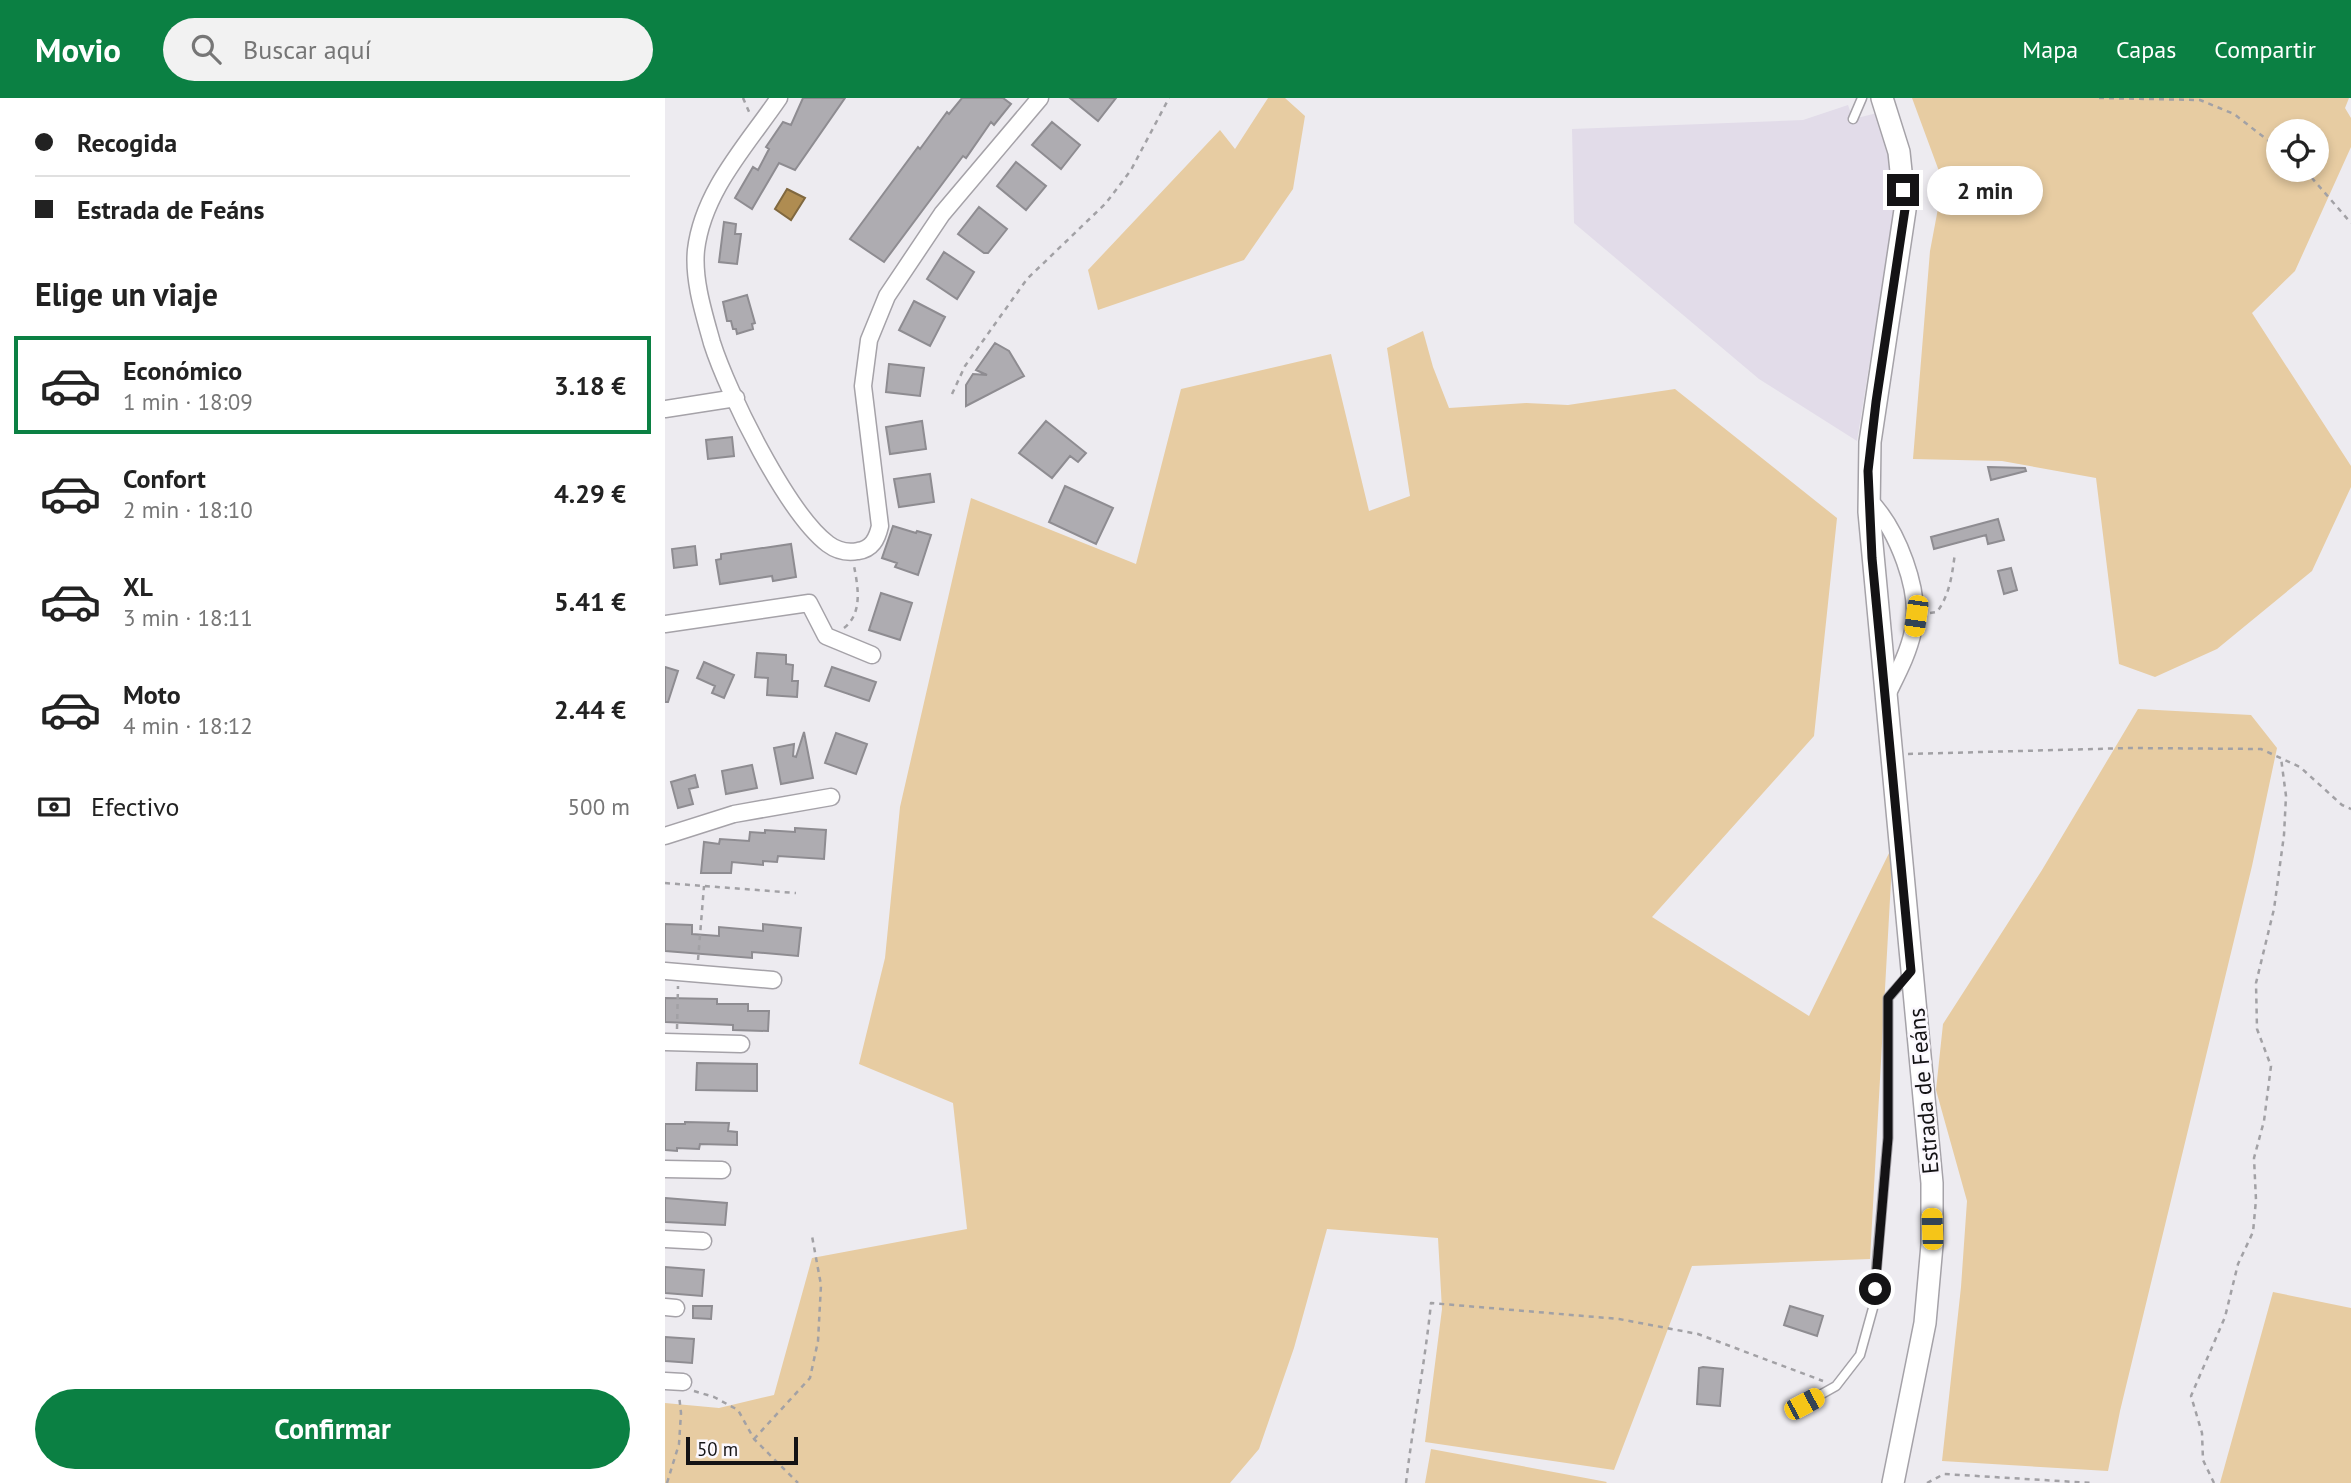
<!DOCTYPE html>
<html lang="es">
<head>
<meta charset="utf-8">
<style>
	:root { --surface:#fff; --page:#f2f2f2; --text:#222; --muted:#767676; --line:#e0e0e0; --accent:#0b8043 }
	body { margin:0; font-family:"PT Sans",sans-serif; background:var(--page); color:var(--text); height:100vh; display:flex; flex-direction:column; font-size:26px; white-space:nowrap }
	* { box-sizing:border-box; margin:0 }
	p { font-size:23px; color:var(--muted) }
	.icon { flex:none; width:38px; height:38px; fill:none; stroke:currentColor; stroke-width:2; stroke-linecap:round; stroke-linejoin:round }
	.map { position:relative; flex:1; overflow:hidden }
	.sheet { display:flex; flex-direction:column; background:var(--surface); width:665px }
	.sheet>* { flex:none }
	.guide { display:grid; align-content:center; height:154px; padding:0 35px; background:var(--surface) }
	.buttons { position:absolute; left:1601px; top:21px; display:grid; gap:14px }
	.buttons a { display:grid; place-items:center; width:63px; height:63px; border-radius:50%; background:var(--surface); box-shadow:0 4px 10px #0003; font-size:35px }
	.scale { position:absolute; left:21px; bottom:18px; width:112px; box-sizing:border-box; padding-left:7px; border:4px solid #141315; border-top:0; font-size:19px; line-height:24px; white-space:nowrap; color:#141315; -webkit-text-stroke:5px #fbf8fe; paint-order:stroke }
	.end { position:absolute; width:32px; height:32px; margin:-16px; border:9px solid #141315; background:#fff; box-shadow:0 0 0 4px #fff }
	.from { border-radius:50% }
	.bubble { position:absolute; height:49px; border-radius:24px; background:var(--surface); box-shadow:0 4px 10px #0003; font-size:23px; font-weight:800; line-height:49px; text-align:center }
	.car { position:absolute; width:21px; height:42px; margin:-21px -10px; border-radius:9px; box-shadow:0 0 5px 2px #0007; background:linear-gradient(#f5c518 24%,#345 0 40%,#f5c518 0 76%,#345 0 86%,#f5c518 0) }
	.guide b { display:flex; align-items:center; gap:24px; height:66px; font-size:26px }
	.guide b+b { border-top:2px solid var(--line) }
	.guide i { width:18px; height:18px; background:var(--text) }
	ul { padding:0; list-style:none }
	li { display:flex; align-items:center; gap:21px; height:98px; margin:0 14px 10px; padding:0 21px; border:4px solid transparent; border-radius:0px }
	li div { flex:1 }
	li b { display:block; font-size:26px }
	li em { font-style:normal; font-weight:800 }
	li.current { border-color:var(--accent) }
	li>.icon { width:63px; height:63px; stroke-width:1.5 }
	h2 { padding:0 35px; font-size:32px; line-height:84px }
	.pay { display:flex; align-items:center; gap:18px; height:77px; padding:0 35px; font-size:26px }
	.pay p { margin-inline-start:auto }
	.cta { display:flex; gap:14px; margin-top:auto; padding:14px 35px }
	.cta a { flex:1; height:80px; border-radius:42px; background:var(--accent); color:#fff; font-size:28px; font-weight:800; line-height:80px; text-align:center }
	header { display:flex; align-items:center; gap:42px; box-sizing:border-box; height:98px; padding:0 35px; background:var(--accent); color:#fff }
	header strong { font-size:33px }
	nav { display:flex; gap:38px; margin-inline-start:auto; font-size:24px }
	.search { width:490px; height:63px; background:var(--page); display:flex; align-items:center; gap:18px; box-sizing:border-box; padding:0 24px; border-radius:38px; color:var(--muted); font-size:26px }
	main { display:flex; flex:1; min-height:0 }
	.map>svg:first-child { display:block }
</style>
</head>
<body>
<header>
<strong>Movio</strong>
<div class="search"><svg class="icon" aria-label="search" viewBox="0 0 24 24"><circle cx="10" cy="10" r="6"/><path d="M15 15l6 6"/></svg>Buscar aquí</div>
<nav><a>Mapa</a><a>Capas</a><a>Compartir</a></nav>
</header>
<main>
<section class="sheet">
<div class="guide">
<b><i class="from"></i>Recogida</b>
<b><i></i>Estrada de Feáns</b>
</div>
<h2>Elige un viaje</h2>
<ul>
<li class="current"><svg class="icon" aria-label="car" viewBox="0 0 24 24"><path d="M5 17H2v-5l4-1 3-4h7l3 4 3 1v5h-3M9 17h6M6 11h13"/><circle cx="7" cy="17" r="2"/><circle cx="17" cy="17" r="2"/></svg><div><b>Económico</b><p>1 min · 18:09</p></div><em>3.18 €</em></li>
<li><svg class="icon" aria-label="car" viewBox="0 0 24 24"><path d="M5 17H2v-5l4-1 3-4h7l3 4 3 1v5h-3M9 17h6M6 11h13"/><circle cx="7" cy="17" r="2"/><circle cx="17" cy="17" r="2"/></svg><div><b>Confort</b><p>2 min · 18:10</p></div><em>4.29 €</em></li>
<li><svg class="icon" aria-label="car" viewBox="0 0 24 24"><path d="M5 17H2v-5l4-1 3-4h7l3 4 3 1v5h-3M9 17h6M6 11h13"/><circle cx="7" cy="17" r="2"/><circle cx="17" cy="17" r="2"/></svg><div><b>XL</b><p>3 min · 18:11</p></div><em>5.41 €</em></li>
<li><svg class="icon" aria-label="car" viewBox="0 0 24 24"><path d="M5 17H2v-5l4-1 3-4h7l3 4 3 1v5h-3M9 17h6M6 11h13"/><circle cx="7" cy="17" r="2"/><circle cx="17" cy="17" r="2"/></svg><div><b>Moto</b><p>4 min · 18:12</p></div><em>2.44 €</em></li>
</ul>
<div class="pay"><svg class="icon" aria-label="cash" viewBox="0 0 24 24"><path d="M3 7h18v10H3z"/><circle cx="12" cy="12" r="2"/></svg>Efectivo<p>500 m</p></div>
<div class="cta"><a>Confirmar</a></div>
</section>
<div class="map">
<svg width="1686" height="1385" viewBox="0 0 1686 1385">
	<rect width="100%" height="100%" fill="#edebf0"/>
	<path fill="#e2dce9" d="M1183,7L1188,21L1212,15L1228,73L1229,113L1192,343L1094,281L909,125L907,31L1138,22Z"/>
	<path fill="#e7cca2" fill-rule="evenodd" d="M603,0H620L640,18L628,91L579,162L433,212L423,172L555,32L570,51Z
		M1247,0H1684L1680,10L1686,20V49L1630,173L1587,215L1686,368V389L1647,473L1552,551L1490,579L1454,566L1431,380L1337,363L1248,361L1265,153L1278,84ZM1614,33H1652V72H1614Z
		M758,233L768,269L784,310L861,305L903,307L1010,291L1172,420L1149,638L987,819L1144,918L1228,747L1205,1161L1027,1168L949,1372L760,1344L777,1211L773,1140L662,1131L629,1250L594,1351L565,1385H0V1305L54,1310L109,1297L147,1160L302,1131L288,1005L194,966L220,860L235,709L306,400L471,466L516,291L666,256L704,413L745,398L722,250Z
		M1473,611L1586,617L1612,650L1587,768L1455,1313L1443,1373L1277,1363L1296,1189L1302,1103L1271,992L1278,926L1377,772Z
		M1608,1194L1686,1210V1385H1555Z
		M766,1351L942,1384L941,1385H760Z"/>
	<path fill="#af8c51" stroke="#80683f" stroke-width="2" d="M122,91L140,100L126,122L110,111Z"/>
	<path fill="#aeacb1" stroke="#8e8c91" stroke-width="2" d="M138,0H180L130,72L114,65L87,111L70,100L88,69L93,72L104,51L101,49L118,24L126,27Z
		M297,0H338L346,6L329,27L326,24L301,60L298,58L219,164L185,141L253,49L255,51L282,14L284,16Z
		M405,0H451L433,23Z
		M387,24L415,47L396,71L367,47Z
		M351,64L381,88L361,112L332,88Z
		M314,109L342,131L323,155H319L293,136Z
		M59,124L71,126L70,136H76L72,166L54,164Z
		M279,154L309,174L292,201L262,181Z
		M82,197L90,225L87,226L88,231L72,236L71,231H68L66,223H62L58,204Z
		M249,203L280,219L265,248L234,232Z
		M330,245L344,253L359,278L301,308V287L308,276L322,277L311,272Z
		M224,266L259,270L255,298L221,294Z
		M257,323L261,351L225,356L221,329Z
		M381,323L421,355L413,364L405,358L387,380L354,355Z
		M67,339L69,358L43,361L41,342Z
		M1323,369L1360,370L1361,373L1326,382Z
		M265,376L269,404L234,409L229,381Z
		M400,388L448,410L431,446L384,424Z
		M1333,421L1339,442L1323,446L1321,437L1269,451L1266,439Z
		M228,428L251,435L252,433L266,437L253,477L230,469L232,465L217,460Z
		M126,446L131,479L108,483L107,478L55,486L51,462L56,461V456Z
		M30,448L32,467L9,470L7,451Z
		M1346,470L1352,492L1339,496L1333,473Z
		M216,495L247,505L235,542L204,532Z
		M92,555L121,557V566L128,567L127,583H133L132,599L102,597L103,580L90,579Z
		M39,564L69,577L59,600L47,595L50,588L32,580Z
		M0,569L13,573L3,604H0Z
		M167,569L211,584L204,603L160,588Z
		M139,634L148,680L116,686L109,650L129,646L128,658L131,659Z
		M171,635L202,646L191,676L160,665Z
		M87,667L92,690L61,696L57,673Z
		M30,677L33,689L24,691L28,706L13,710L6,684Z
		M130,730L161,732L159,761L113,758L112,764L98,763V767L67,764L66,775H36L39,744L54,746L55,741L84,743L85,734L100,735V732L130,734Z
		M0,826L27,827V836L54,838V829L98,833V826L136,830L133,858L87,854V860L0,853Z
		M0,900L52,901V906H83V913H104L103,933L68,932V927L0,924Z
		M32,965L92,966V993L31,992Z
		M20,1024L64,1025L63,1033L72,1034V1047L35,1046L34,1051L12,1050V1053L0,1052V1026H20Z
		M0,1100L62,1105L60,1127L0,1124Z
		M0,1169L39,1172L37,1198L0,1195Z
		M28,1208H47L46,1221L28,1220Z
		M1125,1208L1158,1218L1152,1238L1119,1227Z
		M0,1239L29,1241L27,1265L0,1263Z
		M1038,1269L1058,1271L1055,1308L1032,1306L1034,1270Z"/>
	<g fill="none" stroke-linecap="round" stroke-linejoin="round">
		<defs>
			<path id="lane" d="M1188,21L1197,0
				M1139,1306L1171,1288L1195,1257L1208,1210L1223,1040V900L1243,877"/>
			<path id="street" d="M114,0C82,47 38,93 31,152C28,182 39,216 47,245C63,295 122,415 163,446C171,452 182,455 193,453C207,451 212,441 215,428L198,288L204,242L222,198L277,116L375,0
				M0,311L71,300
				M1204,402C1232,431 1257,493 1248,533C1243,557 1231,578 1221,599
				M0,526L144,505L161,538L207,557
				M0,738L69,716L166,699
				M0,873L108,882
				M0,944L76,946
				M0,1071L57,1072
				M0,1141L38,1143
				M0,1209L11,1210
				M0,1283L18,1284"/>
			<path id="secondary" d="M1217,0L1234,54L1240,112L1205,344L1204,414L1267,1085V1147L1260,1225L1228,1385"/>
		</defs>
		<use href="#lane" stroke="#a5a2a8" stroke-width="11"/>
		<use href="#street" stroke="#a5a2a8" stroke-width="19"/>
		<use href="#secondary" stroke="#a5a2a8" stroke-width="24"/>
		<path stroke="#a2a1a5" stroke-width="2.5" stroke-dasharray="5 5" stroke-linecap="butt" d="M78,0L85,16
			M1434,0L1535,2L1569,16L1614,51
			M1640,72L1686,125
			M287,296L300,268L362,181L441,105L466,72L504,0
			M1265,515L1272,514C1285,496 1287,477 1290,455
			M179,530C198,515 193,489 189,468
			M1243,656L1466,650L1596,651L1635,669L1677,707L1686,711
			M0,785L131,795
			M33,862L39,788
			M12,931L13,888
			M29,1293L49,1299L73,1312L89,1341L133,1385
			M89,1341L145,1280L153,1243L156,1187L147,1138
			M2,1385L14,1346L16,1315L14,1297
			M741,1385C748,1325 760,1265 766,1205L954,1221L1033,1236L1158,1283
			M1262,1385L1279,1376L1427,1385
			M1549,1385L1538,1362L1537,1335L1526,1298L1560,1219L1573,1166L1588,1134L1591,1102L1589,1060L1599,1023L1606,968L1592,931L1591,885L1609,811L1619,737L1621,698L1616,660"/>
		<use href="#lane" stroke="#fff" stroke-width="8"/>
		<use href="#street" stroke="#fff" stroke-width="16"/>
		<use href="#secondary" stroke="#fff" stroke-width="21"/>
	</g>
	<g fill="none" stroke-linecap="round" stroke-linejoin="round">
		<path stroke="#141315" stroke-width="9" d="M1210,1191L1223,1040V900L1246,873L1207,460L1203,373L1211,304L1240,111L1238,92"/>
	</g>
	<g text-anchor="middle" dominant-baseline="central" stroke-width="5" stroke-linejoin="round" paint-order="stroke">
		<g font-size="23" fill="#141315" stroke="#fbf8fe">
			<text transform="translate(1258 993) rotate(-95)">Estrada de Feáns</text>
		</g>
	</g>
</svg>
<div class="buttons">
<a><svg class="icon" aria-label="locate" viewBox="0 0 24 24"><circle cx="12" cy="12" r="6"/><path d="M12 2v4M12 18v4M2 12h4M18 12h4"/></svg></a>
</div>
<div class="scale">50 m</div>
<i class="end from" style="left:1210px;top:1191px"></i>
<i class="end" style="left:1238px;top:92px"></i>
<div class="bubble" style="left:1262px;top:68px;width:116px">2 min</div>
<i class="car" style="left:1251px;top:518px;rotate:188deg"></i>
<i class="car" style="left:1267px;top:1131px;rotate:358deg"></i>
<i class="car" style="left:1139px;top:1306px;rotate:62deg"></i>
</div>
</main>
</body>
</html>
